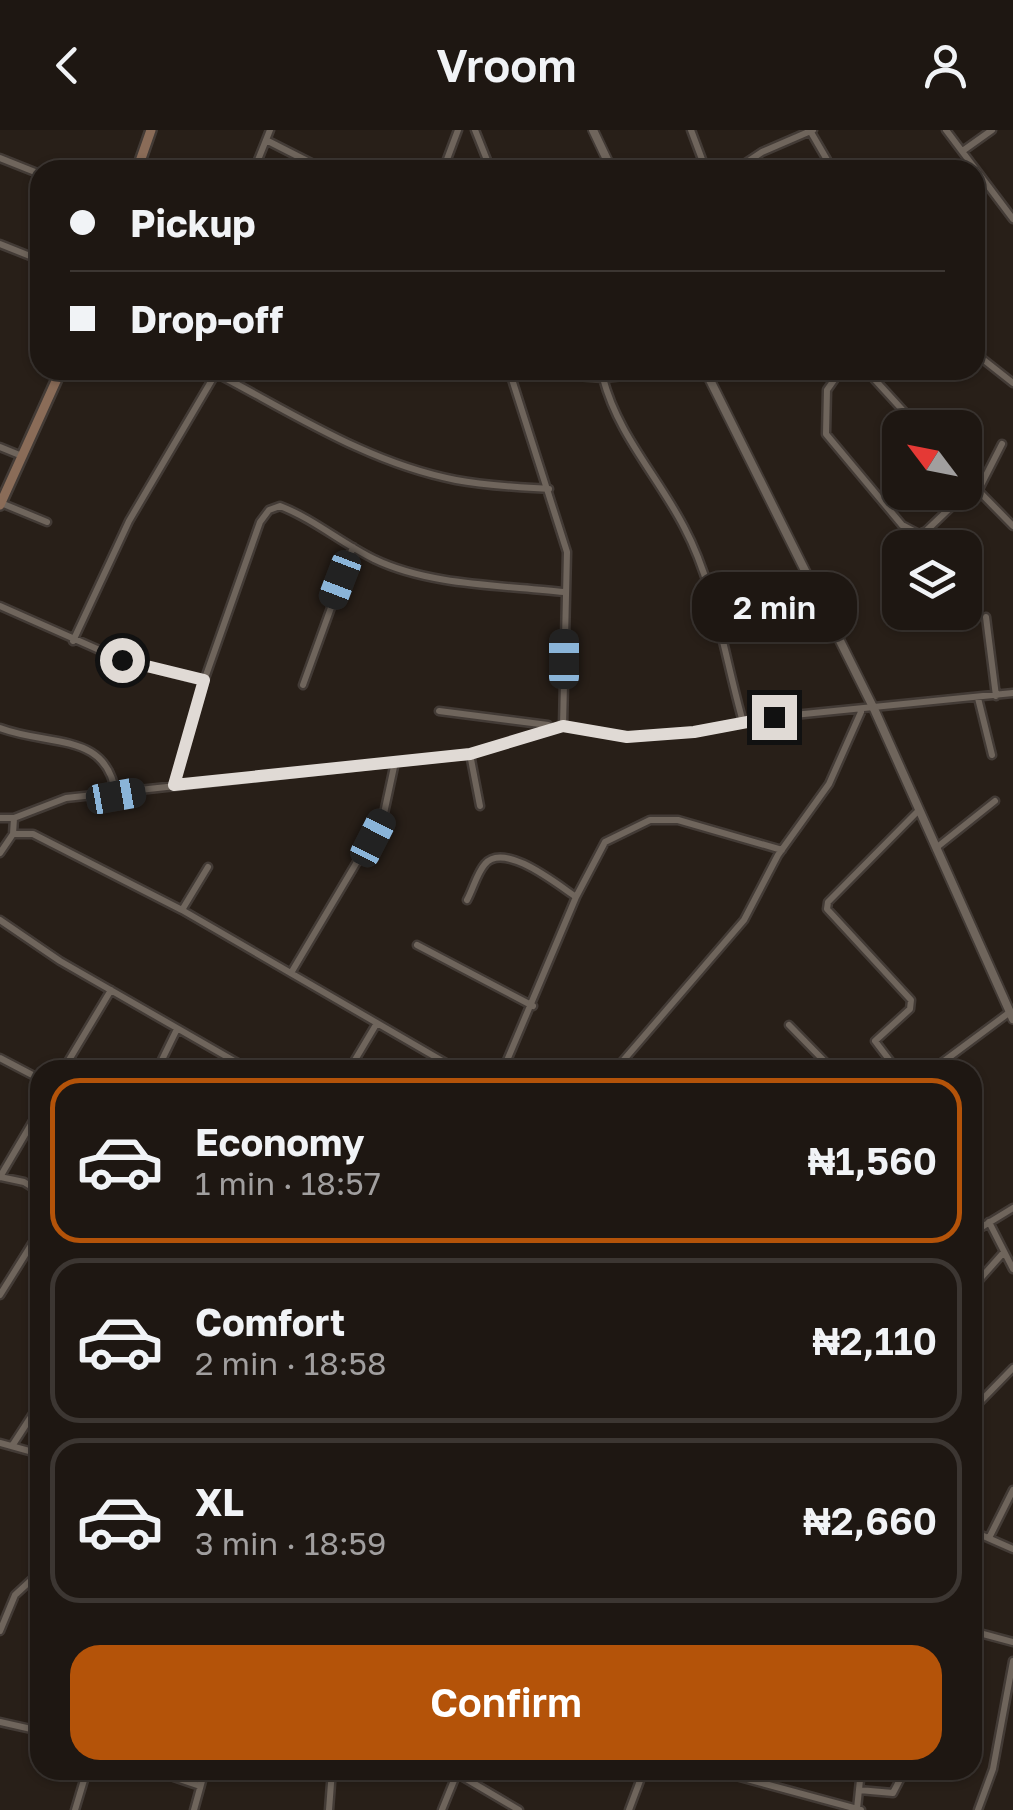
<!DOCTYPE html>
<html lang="en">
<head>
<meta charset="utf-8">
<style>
	:root { --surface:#1e1712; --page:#26201b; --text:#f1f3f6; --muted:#a19f9f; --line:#3c3632; --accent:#b45309 }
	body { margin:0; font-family:"Golos Text",sans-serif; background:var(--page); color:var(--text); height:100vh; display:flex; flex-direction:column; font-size:38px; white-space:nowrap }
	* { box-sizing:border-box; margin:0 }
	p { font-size:32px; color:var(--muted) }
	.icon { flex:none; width:55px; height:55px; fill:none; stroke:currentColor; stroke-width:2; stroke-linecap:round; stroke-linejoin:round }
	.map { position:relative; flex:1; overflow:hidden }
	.drawer { position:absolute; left:30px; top:930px; width:952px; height:720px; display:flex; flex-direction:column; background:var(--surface); border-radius:30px; box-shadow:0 2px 8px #0004,0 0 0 2px var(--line) }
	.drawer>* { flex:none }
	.banner { position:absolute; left:30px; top:30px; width:955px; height:220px; border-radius:30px; box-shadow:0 2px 8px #0004,0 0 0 2px var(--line); display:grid; align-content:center; height:220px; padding:0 40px; background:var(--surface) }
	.needle { width:65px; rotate:302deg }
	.fabs { position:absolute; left:882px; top:280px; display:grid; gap:20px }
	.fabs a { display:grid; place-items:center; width:100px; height:100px; border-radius:20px; background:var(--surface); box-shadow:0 2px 8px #0004,0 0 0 2px var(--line); font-size:50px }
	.end { position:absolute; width:45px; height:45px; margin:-22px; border:12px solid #e0dad5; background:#111; box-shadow:0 0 0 5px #111 }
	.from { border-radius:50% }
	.bubble { position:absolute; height:70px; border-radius:30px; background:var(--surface); box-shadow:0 2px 8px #0004,0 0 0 2px var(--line); font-size:32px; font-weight:600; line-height:70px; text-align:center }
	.car { position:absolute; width:30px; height:60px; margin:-30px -15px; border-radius:12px; box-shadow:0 0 8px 2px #0007; background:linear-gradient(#222 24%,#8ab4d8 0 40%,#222 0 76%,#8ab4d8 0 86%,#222 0) }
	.banner b { display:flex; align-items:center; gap:35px; height:95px; font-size:38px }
	.banner b+b { border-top:2px solid var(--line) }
	.banner i { width:25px; height:25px; background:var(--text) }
	ul { padding:18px 0 0; list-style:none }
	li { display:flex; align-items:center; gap:30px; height:165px; margin:0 20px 15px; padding:0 20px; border:5px solid var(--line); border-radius:30px }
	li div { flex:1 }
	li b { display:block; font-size:38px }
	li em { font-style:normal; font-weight:600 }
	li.current { border-color:var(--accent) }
	li>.icon { width:90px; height:90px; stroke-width:1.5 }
	.button { display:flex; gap:20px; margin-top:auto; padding:20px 40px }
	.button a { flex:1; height:115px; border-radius:30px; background:var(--accent); color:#fff; font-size:40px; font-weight:600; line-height:115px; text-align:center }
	header { display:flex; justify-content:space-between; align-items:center; height:130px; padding:0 40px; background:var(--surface); font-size:45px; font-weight:600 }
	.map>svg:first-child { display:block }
</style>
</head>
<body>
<header><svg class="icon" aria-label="back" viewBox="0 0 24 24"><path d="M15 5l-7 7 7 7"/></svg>Vroom<svg class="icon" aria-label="person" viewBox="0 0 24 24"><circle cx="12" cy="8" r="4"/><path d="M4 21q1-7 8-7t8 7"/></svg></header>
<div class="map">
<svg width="1013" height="1680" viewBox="0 0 1013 1680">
	<rect width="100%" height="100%" fill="#281f18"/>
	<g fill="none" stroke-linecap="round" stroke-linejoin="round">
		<defs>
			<path id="minor" d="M475,0L491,40
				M691,0L706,40
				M946,0L1013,89
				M812,4L833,40
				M266,10L325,40
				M964,20L992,0
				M0,28L40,44
				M254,40L270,0
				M443,40L458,0
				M735,40L762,22L813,0
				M0,114L40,130
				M975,223L1013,253
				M210,240C289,281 367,333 456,350C487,356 518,357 549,359
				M496,240L603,248L688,240
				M841,240L827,260L826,304L902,395L919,404L926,401L973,356
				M866,240L919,298
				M510,243L567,422L563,596
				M603,248C618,305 657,345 684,397C715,455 725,529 743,592
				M711,250L720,240
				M0,317L22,326
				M965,347L1013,396
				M978,361L1002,314
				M1,373L47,392
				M0,476L122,530L204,551
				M986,487L996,566
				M73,511L129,391L216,243
				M303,555L353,417
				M978,568L992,625
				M439,581L548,595
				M0,598C50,617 108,601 116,666
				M470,624L480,676
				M174,655L204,551L260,392L269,380L280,376C314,389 341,413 374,429C430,456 503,455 564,462
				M0,688H14L66,668L470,624L563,596L627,607L694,602L774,587L1013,563
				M13,704H33L182,780L458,940
				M936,718L995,671
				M0,723L13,704L14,688
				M467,770C473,759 477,743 485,734C504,711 558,755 576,767
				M182,780L208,737
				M0,790L60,831L250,940
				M417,815L533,876
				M291,843L383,688L395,632
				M789,895L833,940
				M0,928L40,949
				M63,940L111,860
				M157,940L177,899
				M349,940L377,893
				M503,940L576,767L605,712L650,690H678L782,720
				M615,940L744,790L778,725L829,654L861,582
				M897,940L875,911L910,879L911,870L827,779L828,772L919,680
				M932,940L1010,882
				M0,1047L40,979
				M0,1047L24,1052L40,1062
				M989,1092L1013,1139
				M972,1103L1013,1078
				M972,1158L1004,1122
				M0,1165L40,1101
				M972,1280L1013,1238
				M0,1313L40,1324
				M12,1316L40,1273
				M972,1401L1013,1419
				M989,1408L1013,1360
				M0,1501L15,1465L40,1442
				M972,1501L1013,1512
				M0,1592L40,1601
				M153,1640L200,1656
				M451,1640L519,1680
				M633,1640L642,1645
				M714,1640L861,1680
				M859,1660L893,1663L905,1640
				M857,1679L861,1640
				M75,1680L87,1640
				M194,1680L205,1640
				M329,1680L332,1640
				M442,1680L457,1643
				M629,1680L644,1640
				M978,1680L993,1639L1013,1531"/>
			<path id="tertiary" d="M593,0L612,40
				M705,240L875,581L1013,889"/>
			<path id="secondary" d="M137,40L151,0
				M0,375L61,240"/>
		</defs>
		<use href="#minor" stroke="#433b36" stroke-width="11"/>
		<use href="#tertiary" stroke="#433b36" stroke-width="12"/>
		<use href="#secondary" stroke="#433b36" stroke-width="14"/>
		<use href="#minor" stroke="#6f655c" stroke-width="6"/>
		<use href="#tertiary" stroke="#6f655c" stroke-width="8"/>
		<use href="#secondary" stroke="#8a6c58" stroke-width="9"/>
	</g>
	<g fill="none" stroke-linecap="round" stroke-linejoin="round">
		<path stroke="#e0dad5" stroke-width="12" d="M122,530L204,550L174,655L470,624L563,596L627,607L694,602L774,587"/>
	</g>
</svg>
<div class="fabs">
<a><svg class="needle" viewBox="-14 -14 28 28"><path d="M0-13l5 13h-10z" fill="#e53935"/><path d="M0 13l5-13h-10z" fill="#a19f9f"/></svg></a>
<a><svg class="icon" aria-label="layers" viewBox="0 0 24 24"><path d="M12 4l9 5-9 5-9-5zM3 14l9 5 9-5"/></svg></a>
</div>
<i class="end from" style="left:122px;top:530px"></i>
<i class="end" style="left:774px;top:587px"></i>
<div class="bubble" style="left:692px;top:442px;width:165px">2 min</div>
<i class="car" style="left:340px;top:450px;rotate:201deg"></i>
<i class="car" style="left:564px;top:529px;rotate:0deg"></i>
<i class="car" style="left:116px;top:666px;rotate:80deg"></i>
<i class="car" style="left:373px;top:708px;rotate:27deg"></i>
<div class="banner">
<b><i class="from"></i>Pickup</b>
<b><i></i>Drop-off</b>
</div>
<section class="drawer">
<ul>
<li class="current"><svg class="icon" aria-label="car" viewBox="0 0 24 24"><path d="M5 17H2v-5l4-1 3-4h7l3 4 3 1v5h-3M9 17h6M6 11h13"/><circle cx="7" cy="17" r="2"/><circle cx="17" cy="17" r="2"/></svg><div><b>Economy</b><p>1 min · 18:57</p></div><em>₦1,560</em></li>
<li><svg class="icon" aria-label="car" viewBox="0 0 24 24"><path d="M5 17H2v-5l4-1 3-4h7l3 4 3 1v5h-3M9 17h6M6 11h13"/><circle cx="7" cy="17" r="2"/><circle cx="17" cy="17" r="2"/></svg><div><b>Comfort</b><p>2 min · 18:58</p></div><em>₦2,110</em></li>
<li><svg class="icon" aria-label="car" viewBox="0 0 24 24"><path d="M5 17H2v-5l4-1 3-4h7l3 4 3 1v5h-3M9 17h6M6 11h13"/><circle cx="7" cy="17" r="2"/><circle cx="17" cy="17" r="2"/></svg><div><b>XL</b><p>3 min · 18:59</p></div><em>₦2,660</em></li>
</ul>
<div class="button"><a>Confirm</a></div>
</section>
</div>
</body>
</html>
